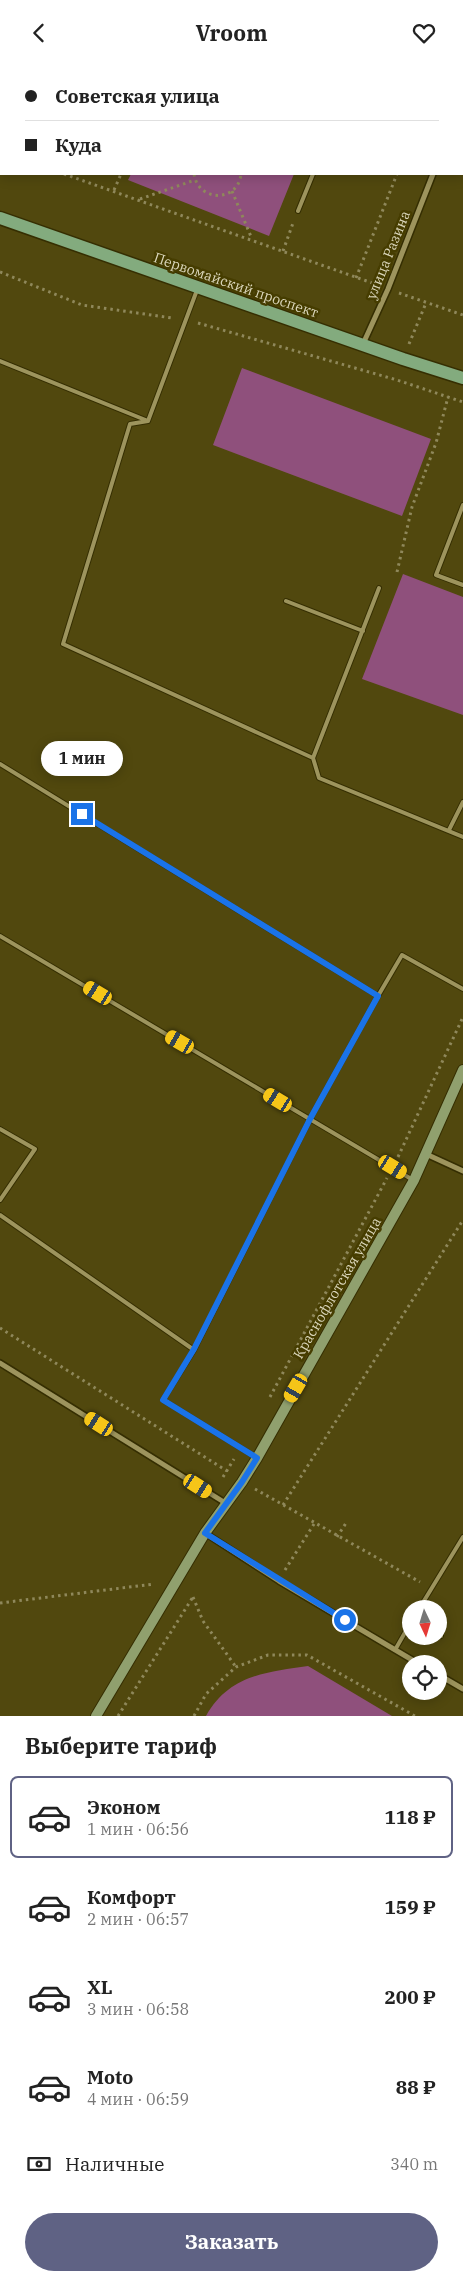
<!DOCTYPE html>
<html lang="ru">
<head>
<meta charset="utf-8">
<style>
	:root { --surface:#fff; --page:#f2f2f2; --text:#222; --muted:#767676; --line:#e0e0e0; --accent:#5f6284 }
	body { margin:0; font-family:"IBM Plex Serif",serif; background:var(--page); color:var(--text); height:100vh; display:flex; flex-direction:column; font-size:19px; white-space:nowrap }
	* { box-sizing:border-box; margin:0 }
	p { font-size:16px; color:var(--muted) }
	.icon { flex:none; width:28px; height:28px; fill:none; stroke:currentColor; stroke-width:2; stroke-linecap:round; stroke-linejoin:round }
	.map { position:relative; height:1651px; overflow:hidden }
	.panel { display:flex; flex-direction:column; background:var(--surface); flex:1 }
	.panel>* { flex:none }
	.banner { position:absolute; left:0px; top:0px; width:464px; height:110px; box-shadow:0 2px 12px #0003; display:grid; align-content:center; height:110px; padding:0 25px; background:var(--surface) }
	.needle { width:32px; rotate:176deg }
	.buttons { position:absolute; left:402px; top:1535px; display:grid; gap:10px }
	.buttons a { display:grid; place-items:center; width:45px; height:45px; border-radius:50%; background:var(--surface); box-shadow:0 2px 12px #0003; font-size:25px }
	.end { position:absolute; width:22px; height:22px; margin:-11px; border:6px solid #1a73e8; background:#fff; box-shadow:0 0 0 2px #fff }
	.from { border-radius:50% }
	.bubble { position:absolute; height:35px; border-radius:18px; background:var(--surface); box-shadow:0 2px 12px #0003; font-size:16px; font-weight:800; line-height:35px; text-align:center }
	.car { position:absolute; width:15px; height:30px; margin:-15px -8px; border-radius:6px; box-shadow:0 0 4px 1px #0007; background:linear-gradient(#f5c518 24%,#345 0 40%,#f5c518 0 76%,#345 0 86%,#f5c518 0) }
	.banner b { display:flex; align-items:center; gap:18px; height:48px; font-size:19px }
	.banner b+b { border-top:1px solid var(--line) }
	.banner i { width:12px; height:12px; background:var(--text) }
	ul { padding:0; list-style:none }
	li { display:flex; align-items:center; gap:15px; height:82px; margin:0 10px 8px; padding:0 15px; border:2px solid transparent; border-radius:8px }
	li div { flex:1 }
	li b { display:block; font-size:19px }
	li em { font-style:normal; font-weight:800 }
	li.current { border-color:var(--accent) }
	li>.icon { width:45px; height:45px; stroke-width:1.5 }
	h2 { padding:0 25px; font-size:22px; line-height:60px }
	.pay { display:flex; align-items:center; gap:12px; height:55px; padding:0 25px; font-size:19px }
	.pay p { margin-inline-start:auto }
	.button { display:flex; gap:10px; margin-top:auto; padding:10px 25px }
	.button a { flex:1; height:58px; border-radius:30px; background:var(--accent); color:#fff; font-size:20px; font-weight:800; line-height:58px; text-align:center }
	header { display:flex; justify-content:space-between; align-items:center; height:65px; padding:0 25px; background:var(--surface); font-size:22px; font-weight:800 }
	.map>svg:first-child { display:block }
</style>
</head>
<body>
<header><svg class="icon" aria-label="back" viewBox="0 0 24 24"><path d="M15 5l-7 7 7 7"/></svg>Vroom<svg class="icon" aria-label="heart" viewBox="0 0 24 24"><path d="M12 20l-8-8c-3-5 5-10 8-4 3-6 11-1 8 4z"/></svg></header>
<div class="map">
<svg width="463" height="1651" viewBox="0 0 463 1651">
	<rect width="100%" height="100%" fill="#51480e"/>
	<path fill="#8f507c" d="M0,0H96L1,1V67Z
		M131,109H294L269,171L128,115Z
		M242,303L431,374L402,451L213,380Z
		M403,509L463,532V650L362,614Z
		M308,1601L392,1651H206C229,1610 267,1607 308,1601Z"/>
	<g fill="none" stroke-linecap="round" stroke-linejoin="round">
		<defs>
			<path id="lane" d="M185,0L188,1
				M392,0L395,1
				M164,1V0
				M356,1V0
				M298,146L313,109
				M0,296L148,356
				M148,356L130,359L63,579L313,693L319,713L463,772
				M148,356L197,225
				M463,440L436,510L463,520
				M286,536L363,566
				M313,693L379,523
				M0,699L378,931L402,890L463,924
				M449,765L463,737
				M0,871L413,1115
				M0,1064L35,1084L0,1135
				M0,1150L194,1285L163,1335L257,1393
				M194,1285L310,1054L378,931
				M419,1544L463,1472
				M439,1570L441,1571
				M395,1585L411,1557"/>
			<path id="street" d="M462,32L463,31
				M363,279L388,224L433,109
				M426,1089L463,1106
				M0,1298L227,1439
				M205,1468L279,1516L419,1599
				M439,1610L463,1624"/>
			<path id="secondary" d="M96,1651L205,1468L242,1417L257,1393L414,1115L463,1005"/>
			<path id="primary" d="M0,153L403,294L463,313"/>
		</defs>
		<use href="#lane" stroke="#352e02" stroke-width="6"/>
		<use href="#street" stroke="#352e02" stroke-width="8"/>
		<use href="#secondary" stroke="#352e02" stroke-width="12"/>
		<use href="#primary" stroke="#352e02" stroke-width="15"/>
		<path stroke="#8f885b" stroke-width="3" stroke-dasharray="2.5 4" stroke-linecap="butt" d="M52,0V1
			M439,1L440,0
			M0,44L1,45
			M0,88H1
			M64,109L375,219
			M194,109C198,137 238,138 241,109
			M114,125L121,109
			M232,126L252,174
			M140,134L195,115
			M283,186L293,158
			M0,207L82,240L172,253
			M356,213L397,109
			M399,228L463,250
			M198,258L397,315L463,337
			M409,279L426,238
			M397,507L412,442L436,378L448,332
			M398,1092L463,952
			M0,1263L227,1406
			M270,1332L387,1113
			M223,1412L234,1394
			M255,1424L420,1517
			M283,1440L463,1155
			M337,1472L346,1458
			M285,1505L314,1459
			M193,1532L203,1556L236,1602
			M0,1538L154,1519
			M118,1651L193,1532
			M194,1651L206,1629L236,1602L268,1590H307L415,1651"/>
		<use href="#lane" stroke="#9d945d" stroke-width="4"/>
		<use href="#street" stroke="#9d945d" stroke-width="5"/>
		<use href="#secondary" stroke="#90a06e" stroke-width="10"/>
		<use href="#primary" stroke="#83ab7e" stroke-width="12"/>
	</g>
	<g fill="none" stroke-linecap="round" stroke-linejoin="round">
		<path stroke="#1a73e8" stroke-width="6" d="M82,749L378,931L310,1054L194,1284L163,1335L257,1393L242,1417L205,1468L345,1555"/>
	</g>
	<g text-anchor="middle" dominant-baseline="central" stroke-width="5" stroke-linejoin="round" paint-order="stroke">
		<g font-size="14" fill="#dbd7bb" stroke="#463d00">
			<text transform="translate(388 190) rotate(-68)">улица Разина</text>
			<text transform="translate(236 220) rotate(19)">Первомайский проспект</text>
			<text transform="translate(337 1223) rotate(-60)">Краснофлотская улица</text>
		</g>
	</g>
</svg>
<div class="buttons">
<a><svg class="needle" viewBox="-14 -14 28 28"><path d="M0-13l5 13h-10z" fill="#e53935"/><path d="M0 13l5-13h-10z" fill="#767676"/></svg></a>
<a><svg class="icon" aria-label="locate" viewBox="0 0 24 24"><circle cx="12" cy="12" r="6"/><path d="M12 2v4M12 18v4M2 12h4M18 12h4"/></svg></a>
</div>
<i class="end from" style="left:345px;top:1555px"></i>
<i class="end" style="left:82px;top:749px"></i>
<div class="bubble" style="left:41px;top:676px;width:82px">1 мин</div>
<i class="car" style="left:98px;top:928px;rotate:301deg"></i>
<i class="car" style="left:180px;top:977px;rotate:300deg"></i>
<i class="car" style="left:278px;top:1035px;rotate:301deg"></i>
<i class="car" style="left:393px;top:1102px;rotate:121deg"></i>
<i class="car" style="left:296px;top:1323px;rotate:210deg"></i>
<i class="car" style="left:99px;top:1359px;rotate:302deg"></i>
<i class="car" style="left:198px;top:1421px;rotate:122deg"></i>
<div class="banner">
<b><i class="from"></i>Советская улица</b>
<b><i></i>Куда</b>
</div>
</div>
<section class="panel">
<h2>Выберите тариф</h2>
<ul>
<li class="current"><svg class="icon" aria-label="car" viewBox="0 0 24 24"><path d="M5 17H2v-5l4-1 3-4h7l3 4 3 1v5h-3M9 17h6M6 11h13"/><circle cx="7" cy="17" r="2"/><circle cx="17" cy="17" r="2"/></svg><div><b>Эконом</b><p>1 мин · 06:56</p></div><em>118 ₽</em></li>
<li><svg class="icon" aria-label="car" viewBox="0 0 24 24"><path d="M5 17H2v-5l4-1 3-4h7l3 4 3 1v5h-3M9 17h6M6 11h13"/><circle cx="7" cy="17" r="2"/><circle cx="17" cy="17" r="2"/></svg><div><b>Комфорт</b><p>2 мин · 06:57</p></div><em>159 ₽</em></li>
<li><svg class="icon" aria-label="car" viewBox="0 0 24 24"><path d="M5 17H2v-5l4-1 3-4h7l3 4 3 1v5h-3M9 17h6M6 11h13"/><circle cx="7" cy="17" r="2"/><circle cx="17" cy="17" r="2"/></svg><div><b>XL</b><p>3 мин · 06:58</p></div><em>200 ₽</em></li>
<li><svg class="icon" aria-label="car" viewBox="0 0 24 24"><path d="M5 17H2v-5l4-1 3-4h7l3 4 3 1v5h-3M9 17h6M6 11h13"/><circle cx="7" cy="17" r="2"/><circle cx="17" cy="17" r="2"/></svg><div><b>Moto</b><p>4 мин · 06:59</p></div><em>88 ₽</em></li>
</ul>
<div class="pay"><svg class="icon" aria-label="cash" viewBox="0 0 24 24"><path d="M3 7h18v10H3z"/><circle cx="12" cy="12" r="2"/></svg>Наличные<p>340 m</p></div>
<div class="button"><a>Заказать</a></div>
</section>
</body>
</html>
